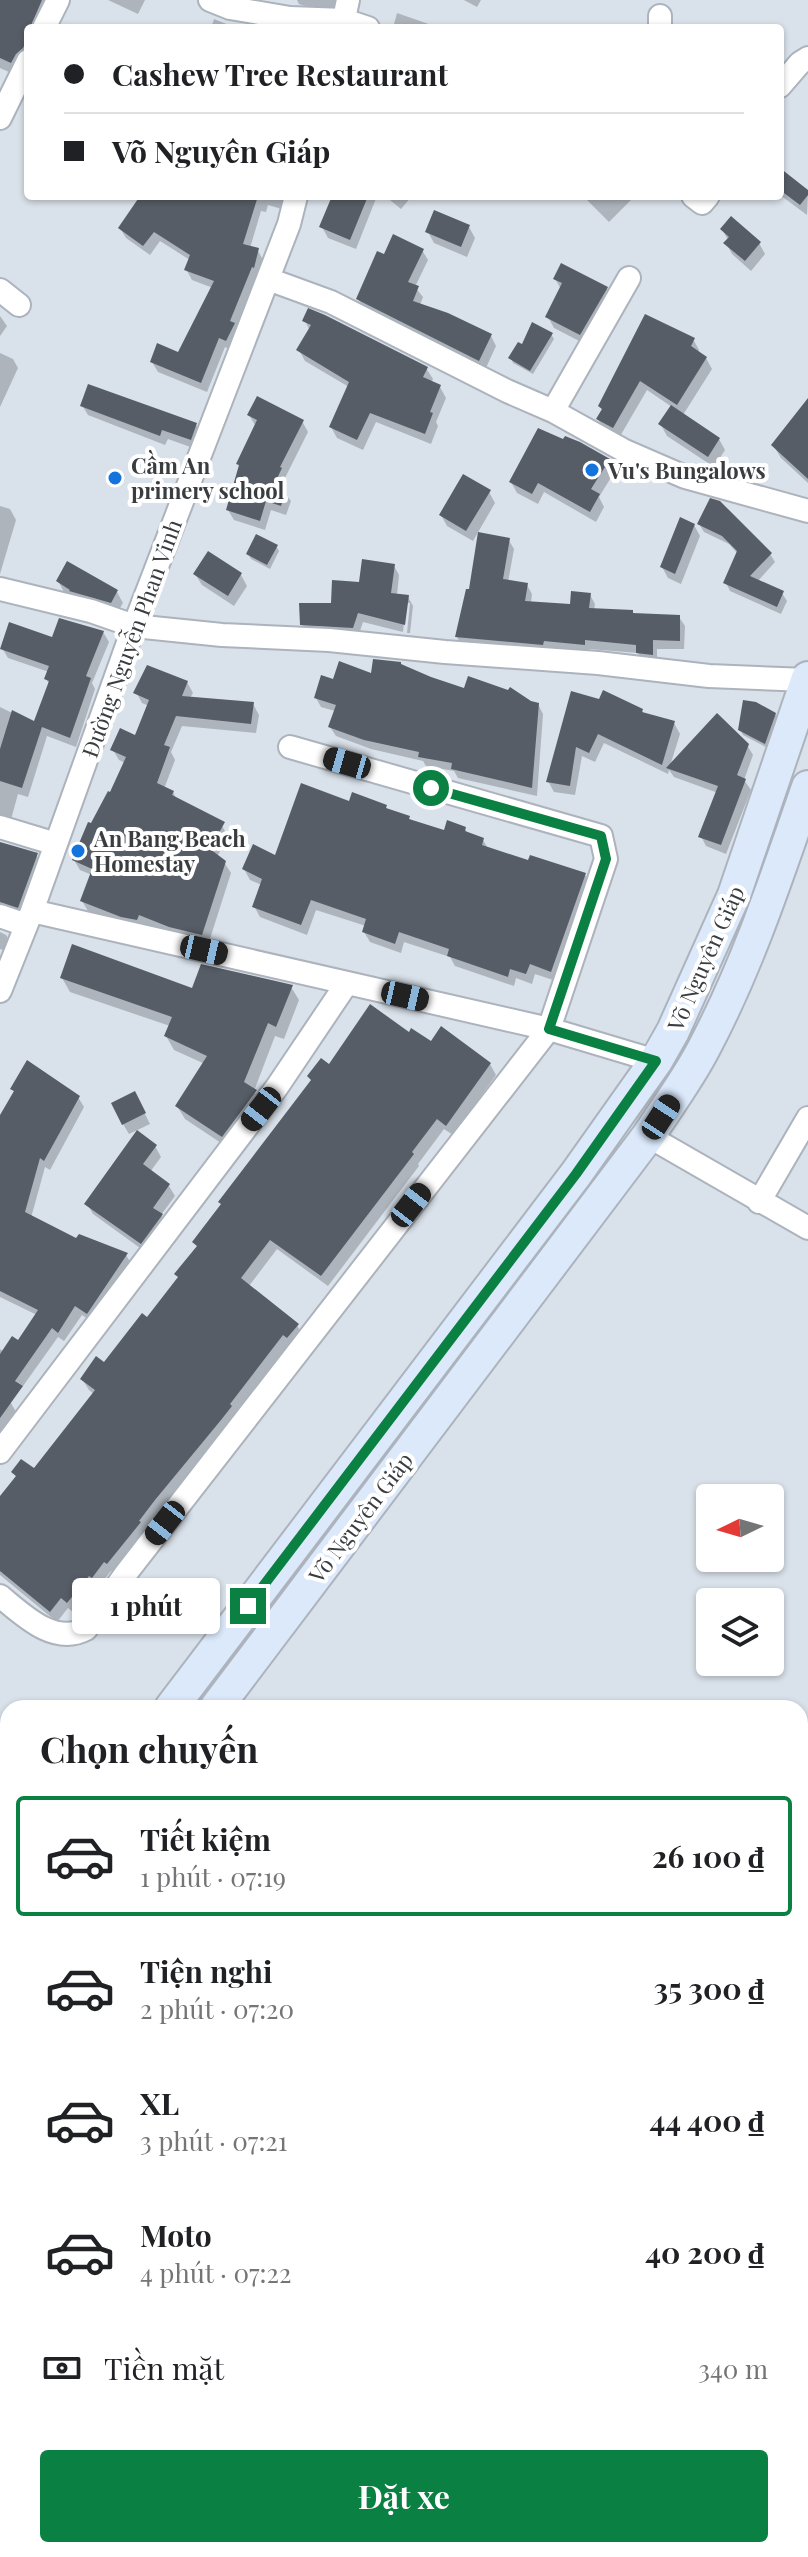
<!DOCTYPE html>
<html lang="vi">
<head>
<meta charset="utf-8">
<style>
	:root { --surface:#fff; --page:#f2f2f2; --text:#202124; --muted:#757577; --line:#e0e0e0; --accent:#0b8043 }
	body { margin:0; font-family:"Playfair Display",serif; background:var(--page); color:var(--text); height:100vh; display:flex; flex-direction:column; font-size:30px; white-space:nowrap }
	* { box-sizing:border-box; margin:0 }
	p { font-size:26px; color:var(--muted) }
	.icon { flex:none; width:44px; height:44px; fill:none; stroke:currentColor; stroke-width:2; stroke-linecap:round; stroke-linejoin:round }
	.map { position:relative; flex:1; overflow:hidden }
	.details { position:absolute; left:0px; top:1700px; width:808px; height:858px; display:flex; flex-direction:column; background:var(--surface); border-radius:24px 24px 0 0; box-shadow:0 2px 6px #0004 }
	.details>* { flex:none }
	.guide { position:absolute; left:24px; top:24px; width:760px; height:176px; border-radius:8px; box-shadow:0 2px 6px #0004; display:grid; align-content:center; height:176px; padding:0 40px; background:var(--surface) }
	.needle { width:52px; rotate:265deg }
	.controls { position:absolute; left:696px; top:1484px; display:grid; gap:16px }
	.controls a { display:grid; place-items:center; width:88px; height:88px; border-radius:8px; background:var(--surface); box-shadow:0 2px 6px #0004; font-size:40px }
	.end { position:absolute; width:36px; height:36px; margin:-18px; border:10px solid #0b8043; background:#fff; box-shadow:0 0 0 4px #fff }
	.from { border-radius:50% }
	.bubble { position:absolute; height:56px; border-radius:8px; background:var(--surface); box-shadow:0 2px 6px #0004; font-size:26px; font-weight:700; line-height:56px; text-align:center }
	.car { position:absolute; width:24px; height:48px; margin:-24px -12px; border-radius:10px; box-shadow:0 0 6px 2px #0007; background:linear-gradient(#222 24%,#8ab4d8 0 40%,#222 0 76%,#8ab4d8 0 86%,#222 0) }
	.guide b { display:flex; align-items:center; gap:28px; height:76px; font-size:30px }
	.guide b+b { border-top:2px solid var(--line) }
	.guide i { width:20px; height:20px; background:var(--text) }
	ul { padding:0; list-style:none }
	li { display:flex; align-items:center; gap:24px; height:120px; margin:0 16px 12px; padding:0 24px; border:4px solid transparent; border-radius:8px }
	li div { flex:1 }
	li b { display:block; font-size:30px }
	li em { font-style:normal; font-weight:700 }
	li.active { border-color:var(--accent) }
	li>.icon { width:72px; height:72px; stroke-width:1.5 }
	h2 { padding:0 40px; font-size:36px; line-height:96px }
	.pay { display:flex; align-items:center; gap:20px; height:88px; padding:0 40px; font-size:30px }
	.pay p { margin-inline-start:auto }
	.cta { display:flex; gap:16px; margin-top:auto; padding:16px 40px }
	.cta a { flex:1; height:92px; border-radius:8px; background:var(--accent); color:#fff; font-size:32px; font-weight:700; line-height:92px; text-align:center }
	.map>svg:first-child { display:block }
</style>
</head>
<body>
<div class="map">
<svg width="808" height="2557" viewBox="0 0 808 2557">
	<rect width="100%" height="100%" fill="#d9e1ea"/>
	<path fill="#0003" d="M0,0H65L44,28H28V66L20,77L0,68Z
		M108,0H145L138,14Z
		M297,0H341L339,9L321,7V11L299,4Z
		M464,0H481L477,7Z
		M397,13L440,28H393Z
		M214,19L229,25L231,28H211Z
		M780,171L808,192L807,215L780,195Z
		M139,196H289L285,210L268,205L266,212L261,211L250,248L257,249L263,260L260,277H257L236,329L239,335L231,350L225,347L207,392L158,372L152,362L179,354L213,288L192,280L186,269L190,260L160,241L150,255L126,238L120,228L140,198Z
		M335,196H377L356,249L328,238L322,227Z
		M385,196H412L401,209Z
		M583,196H635L609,222Z
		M469,227L475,238L467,257L434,243L428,232Z
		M722,229L759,243L765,254L751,271L732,254L726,243L728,240Z
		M422,250L428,260L415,287L423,297L420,305L491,336L496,346L485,370L364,308L358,299L385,256Z
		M555,279L607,288L613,299L587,345L554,328L548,317L561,289Z
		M0,316L7,326L0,336Z
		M305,321L426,368L433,379L431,383L440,387L446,398L436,422L438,426L431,444L376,422L363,450L337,438L331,427L349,387L305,361L299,350L310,331Z
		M551,334L554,339L533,374L513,363L511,358L523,347Z
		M693,339L699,350L698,353L706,358L712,369L683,415L719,439L725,450L714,467L667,436L661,425L672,407L647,390L619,438L604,430L598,419L603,411L600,406Z
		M0,353L13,359L18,368L0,407Z
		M82,405L196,425L202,435L196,449L168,439L165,445L88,415Z
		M808,409V483L781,458L773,445Z
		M249,415L302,421L308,432L285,478L286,480L282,490L291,501L286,515L271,510L265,530L234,520L228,510L240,468L238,464L255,425Z
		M608,460L615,471L599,497L604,507L596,522L544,492L538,504L517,493L511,482Z
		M489,492L495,503L473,541L447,526L441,515Z
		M0,506L10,509L16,520L0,574Z
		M699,524L770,554L775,562L757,582L782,593L787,601L781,614L730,591L726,583L738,554L729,544L704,532Z
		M694,525L700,536L681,584L668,578L662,567Z
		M508,539L514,549L508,582L527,585L532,594L531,603L572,607L590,595L595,604L594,610L634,615L679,617L685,626L684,649H657V664L643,662L638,653L589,649V653L462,646L457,637Z
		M276,546L279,551L270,569L251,559L248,554Z
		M208,554L241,575L247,586L234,606L202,585L195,574Z
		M394,566L399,575L397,595L408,597L413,606L410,633H407L410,603H406L403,632L363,622L358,637L307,634L302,624L333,605L361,584Z
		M58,581L117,592L123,603L117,613L76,599L64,592Z
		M103,632L109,642L92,683L95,689L76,747L47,736L28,797L18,794L10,823L0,825V707L35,724L50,685L46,679L49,672L8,658L2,648Z
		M401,666L465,690L538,704L543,714L537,796L458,778L454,771L426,766L423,761L371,749L336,736L330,727L335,711L321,707L316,698L334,681L373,676Z
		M187,682L193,693L190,698L253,704L259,715L256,733L182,726L171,752L175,760L164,789L173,792L177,800L220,822L226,833V840L217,857L224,862L231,873L208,945L145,924L142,930L129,927L88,911L82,901L92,875L80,870L74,860L111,795L125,763L119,760L113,750L136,737L149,706L142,703L136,692Z
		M572,694L642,710L644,714L674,723L680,734L670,766L747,745L753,755L744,780L751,790L726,854L706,846L701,836L718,793L674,777L669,770L668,774L604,743L595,762L582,756L575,795L554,792L548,781Z
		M775,714L778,719L768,748L743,735L740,730Z
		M350,803L386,807L388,811L409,818L411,822L445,833L465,829L469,835L483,840L489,850L529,863L585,875L591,885L556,981L535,974L532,984L516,978L514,986L455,966L450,957L404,942L401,953L370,942L364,932L366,926L316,910L307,935L260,917L254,906L262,885L250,880L244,869L276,857Z
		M0,844L36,855L42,865L24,916L0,913Z
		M0,932L6,935L12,945L9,952L0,949Z
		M62,978L193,991L291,987L299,1000L284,1039L275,1036L254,1091L263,1105L230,1149L185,1119L177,1106L205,1064L174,1050L166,1036L170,1026L70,992Z
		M409,1034L490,1064L496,1075L453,1135L444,1129L418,1164L419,1166L328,1286L277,1249L249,1286L297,1325L303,1336L114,1574L111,1571L98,1587L96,1585L74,1613L68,1608L57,1622L0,1575V1499L17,1478L13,1472L34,1471L94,1394L89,1390L82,1379L105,1364L147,1319L180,1279L198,1248L195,1242L329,1067Z
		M12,1089L78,1097L84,1107L50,1170L45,1167L31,1218L76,1241L126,1255L132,1265L93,1322L82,1315L64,1341L58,1337L23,1386L0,1371V1349L4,1352L18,1343L37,1315L0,1297V1119L15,1093Z
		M140,1104L150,1124L129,1134L123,1124Z
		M155,1146L161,1157L150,1172L169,1186L175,1196L161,1215L167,1226L147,1253L93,1214L87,1204Z
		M0,1398L11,1403L16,1412L0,1433Z"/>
	<path fill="#575d66" d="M0,0H42L30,28H28V38L23,48L16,54L11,63L0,58Z
		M780,168L808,190V195L800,205L780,190Z
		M140,196H258L243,244L259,248L254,268L252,267L230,321L235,323L226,341L219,338L201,383L150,362L157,343L178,352L214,281L184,270L190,255L154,232L143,246L118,228Z
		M332,196H368L350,240L319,227Z
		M434,210L470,225L461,247L425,232Z
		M731,216L761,242L745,261L723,243L729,237L720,229Z
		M393,234L424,249L408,282L419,286L413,301L448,313L492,334L479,361L356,299L377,251L384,254Z
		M561,263L608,287L580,335L545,317L562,283L553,279Z
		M308,308L325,315L428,367L423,377L441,385L430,412L433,413L425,434L370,413L357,440L329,427L349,382L296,350L311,325L302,321Z
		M645,314L695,338L691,346L707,357L677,405L640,381L613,428L596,419L602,409L598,406Z
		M532,322L553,333L530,371L508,358L518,342L522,344Z
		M88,384L197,423L191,440L162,430L160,436L80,406Z
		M257,396L304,420L280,467L282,468L274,485L286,489L281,506L266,501L260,521L226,510L239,465L236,464L257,420L247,415Z
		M808,398V479L771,445Z
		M671,405L720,438L708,457L658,424Z
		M538,428L563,439L565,436L580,442L610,459L591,489L600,494L590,512L538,483L532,494L509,482Z
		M463,474L491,490L466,531L439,515Z
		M710,498L720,501L772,553L750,576L784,591L777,607L723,583L737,551L722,536L697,524Z
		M680,517L695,524L675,574L660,567Z
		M478,532L510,538L503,579L528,583L525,601L570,604L571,591L591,593L589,608L633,610V613L680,615V641L653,640V655L636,653V645L585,640V645L544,641L543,645L455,637L466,589H469Z
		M256,534L278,545L267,565L246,554Z
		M208,551L242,573L228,596L193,574Z
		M362,559L395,564L391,593L409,595L405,625L358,613L353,628L300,625L299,603H331L332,580L359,582Z
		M67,561L118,590L111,603L69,591L70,590L56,581Z
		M59,618L104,631L86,676L91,678L70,738L42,727L22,788L0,781V749L12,710L34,721L49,681L44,679L49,666L0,649L9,622L52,637Z
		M373,659L401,662V664L431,677L464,688L468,676L508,690L510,687L531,701L539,703L532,788L451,769L452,763L418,757L419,752L364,740L328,727L336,705L314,698L321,675L333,679L339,661L371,673Z
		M147,665L188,681L182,696L254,702L251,724L176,716L164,745L170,747L157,783L174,791L172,795L225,822L210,849L226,861L202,935L169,927L139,915L137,920L121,917L80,901L92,869L72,860L88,822L91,823L108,791L110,792L126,757L110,750L120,728L135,735L149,700L133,693Z
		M603,690L643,709L642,712L675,721L662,765L598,734L589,753L576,747L570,786L546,782L571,691L599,699Z
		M743,700L756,702L776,713L765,744L738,730Z
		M717,713L749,744L737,775L746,779L721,845L698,837L718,786L666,768Z
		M301,783L349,801L352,792L387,805L386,808L410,816L409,819L444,830L447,820L466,827L465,831L484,838L482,845L528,860L530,855L586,873L551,972L530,964L526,974L510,969L508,977L447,956L449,949L399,932L395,944L362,932L366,919L311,900L301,925L252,907L262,879L242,869L253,844L275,855Z
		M0,842L38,853L18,908L0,902Z
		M72,944L192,988L201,964L293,985L276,1027L268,1023L244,1082L257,1090L222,1137L175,1106L207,1056L164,1036L172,1017L60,978Z
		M370,1004L409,1032L411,1028L431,1041L441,1026L491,1063L446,1126L437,1119L412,1152L414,1154L321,1276L270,1240L241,1278L299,1324L287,1338L283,1335L230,1404L232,1406L221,1420L155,1500L139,1521L141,1522L107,1564L104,1562L92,1578L89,1576L67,1603L61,1598L50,1612L0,1571V1496L16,1476L11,1472L21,1459L34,1468L95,1390L80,1379L96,1356L104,1362L142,1313L147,1317L178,1277L174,1274L197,1246L192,1242L221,1204L218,1202L311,1080L307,1076L321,1058L329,1064Z
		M27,1060L80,1096L44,1161L40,1158L25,1212L76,1238L79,1234L128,1253L87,1314L75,1306L58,1333L52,1328L15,1381L23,1386L0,1418V1354L12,1336L18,1340L38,1310L0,1291V1115L14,1091L10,1089Z
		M135,1091L146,1113L122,1125L111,1103Z
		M137,1130L157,1145L143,1164L170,1184L153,1208L163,1214L141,1244L84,1204Z"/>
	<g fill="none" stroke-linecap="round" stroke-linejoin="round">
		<defs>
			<path id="minor" d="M210,0L230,8L290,18L344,20L368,28
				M44,28L58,0
				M342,28L348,0
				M660,28V16
				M780,86L800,63L808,58
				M0,118L28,61
				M693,196L702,203L708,196
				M268,279L331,302L507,391L553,411L625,451L685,477L808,511
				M0,290L19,305
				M553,411L629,278
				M0,589L91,611L134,626L222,635L329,640L445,652L598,663L709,676L807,680
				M0,827L56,844
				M32,911L549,1029L656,1061
				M0,916L26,925
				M0,991L32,911L134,626L289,224L296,196
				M648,1136L808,1228
				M759,1202L808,1118
				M0,1452L277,1087L347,983
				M0,1596C23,1615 54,1646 86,1629L127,1572L549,1029L606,859L601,836L290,747"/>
			<path id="secondary" d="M171,1708L576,1174L656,1061L673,1031L734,895L808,678
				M216,1708L648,1136C667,1107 688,1079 704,1048C748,965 777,876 808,787
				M0,1915L8,1908
				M0,1969L8,1961"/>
		</defs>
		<use href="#minor" stroke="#acb3bc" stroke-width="26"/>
		<use href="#secondary" stroke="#acb3bc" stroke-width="36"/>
		<use href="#minor" stroke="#fff" stroke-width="22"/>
		<use href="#secondary" stroke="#dbe9fb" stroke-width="32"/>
	</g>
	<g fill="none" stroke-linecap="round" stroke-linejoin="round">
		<path stroke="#0b8043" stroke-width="10" d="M248,1606L576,1174L656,1061L549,1029L606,859L601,836L431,788"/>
	</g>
	<g fill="#1374dd" stroke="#fff" stroke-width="3">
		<circle cx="592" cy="470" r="8"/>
		<circle cx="115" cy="478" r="8"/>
		<circle cx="78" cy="851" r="8"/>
	</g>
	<g text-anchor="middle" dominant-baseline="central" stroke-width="8" stroke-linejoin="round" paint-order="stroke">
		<g font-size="22" font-weight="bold" fill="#3a3d40" stroke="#fff" text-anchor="start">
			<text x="131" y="465">Cầm An<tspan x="131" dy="25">primery school</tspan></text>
			<text x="608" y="470">Vu's Bungalows</text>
			<text x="94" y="838">An Bang Beach<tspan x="94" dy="25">Homestay</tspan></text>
		</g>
		<g font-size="22" fill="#3a3d40" stroke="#fff">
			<text transform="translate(131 638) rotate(-70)">Đường Nguyễn Phan Vinh</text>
			<text transform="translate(705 958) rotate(-66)">Võ Nguyên Giáp</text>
			<text transform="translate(360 1517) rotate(-53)">Võ Nguyên Giáp</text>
		</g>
	</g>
</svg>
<div class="controls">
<a><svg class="needle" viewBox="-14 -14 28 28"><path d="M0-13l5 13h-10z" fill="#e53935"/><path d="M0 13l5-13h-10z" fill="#757577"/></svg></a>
<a><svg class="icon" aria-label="layers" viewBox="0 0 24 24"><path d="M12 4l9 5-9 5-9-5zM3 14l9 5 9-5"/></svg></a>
</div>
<i class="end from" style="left:431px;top:788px"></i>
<i class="end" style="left:248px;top:1606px"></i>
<div class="bubble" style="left:72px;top:1578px;width:148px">1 phút</div>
<i class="car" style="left:347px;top:763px;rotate:286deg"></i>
<i class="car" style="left:204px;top:950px;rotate:103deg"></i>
<i class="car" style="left:405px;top:996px;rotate:103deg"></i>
<i class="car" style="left:261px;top:1109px;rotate:218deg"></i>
<i class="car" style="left:661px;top:1117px;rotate:33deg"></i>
<i class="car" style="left:411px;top:1205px;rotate:38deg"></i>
<i class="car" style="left:165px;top:1523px;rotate:218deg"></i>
<div class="guide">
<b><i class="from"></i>Cashew Tree Restaurant</b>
<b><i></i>Võ Nguyên Giáp</b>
</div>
<section class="details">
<h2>Chọn chuyến</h2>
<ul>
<li class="active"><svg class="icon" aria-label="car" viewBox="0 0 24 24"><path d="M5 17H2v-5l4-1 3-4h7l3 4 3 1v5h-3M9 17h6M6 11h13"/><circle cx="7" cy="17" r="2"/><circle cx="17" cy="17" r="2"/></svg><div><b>Tiết kiệm</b><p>1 phút · 07:19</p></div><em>26 100 ₫</em></li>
<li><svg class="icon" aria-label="car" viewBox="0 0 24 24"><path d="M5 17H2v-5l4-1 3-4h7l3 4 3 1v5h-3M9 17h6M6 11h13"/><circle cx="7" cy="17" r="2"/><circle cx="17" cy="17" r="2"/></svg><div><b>Tiện nghi</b><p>2 phút · 07:20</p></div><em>35 300 ₫</em></li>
<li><svg class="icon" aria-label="car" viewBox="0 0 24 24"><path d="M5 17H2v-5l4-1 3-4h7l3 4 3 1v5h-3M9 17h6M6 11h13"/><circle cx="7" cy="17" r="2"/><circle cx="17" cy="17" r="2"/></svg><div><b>XL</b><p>3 phút · 07:21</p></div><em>44 400 ₫</em></li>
<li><svg class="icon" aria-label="car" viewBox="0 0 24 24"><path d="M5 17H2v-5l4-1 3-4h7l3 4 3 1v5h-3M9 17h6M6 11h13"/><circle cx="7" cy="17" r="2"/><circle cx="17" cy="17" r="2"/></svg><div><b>Moto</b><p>4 phút · 07:22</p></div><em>40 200 ₫</em></li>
</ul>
<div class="pay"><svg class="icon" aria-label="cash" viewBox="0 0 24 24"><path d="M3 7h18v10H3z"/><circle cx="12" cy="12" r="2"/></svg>Tiền mặt<p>340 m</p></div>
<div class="cta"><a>Đặt xe</a></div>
</section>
</div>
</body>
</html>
